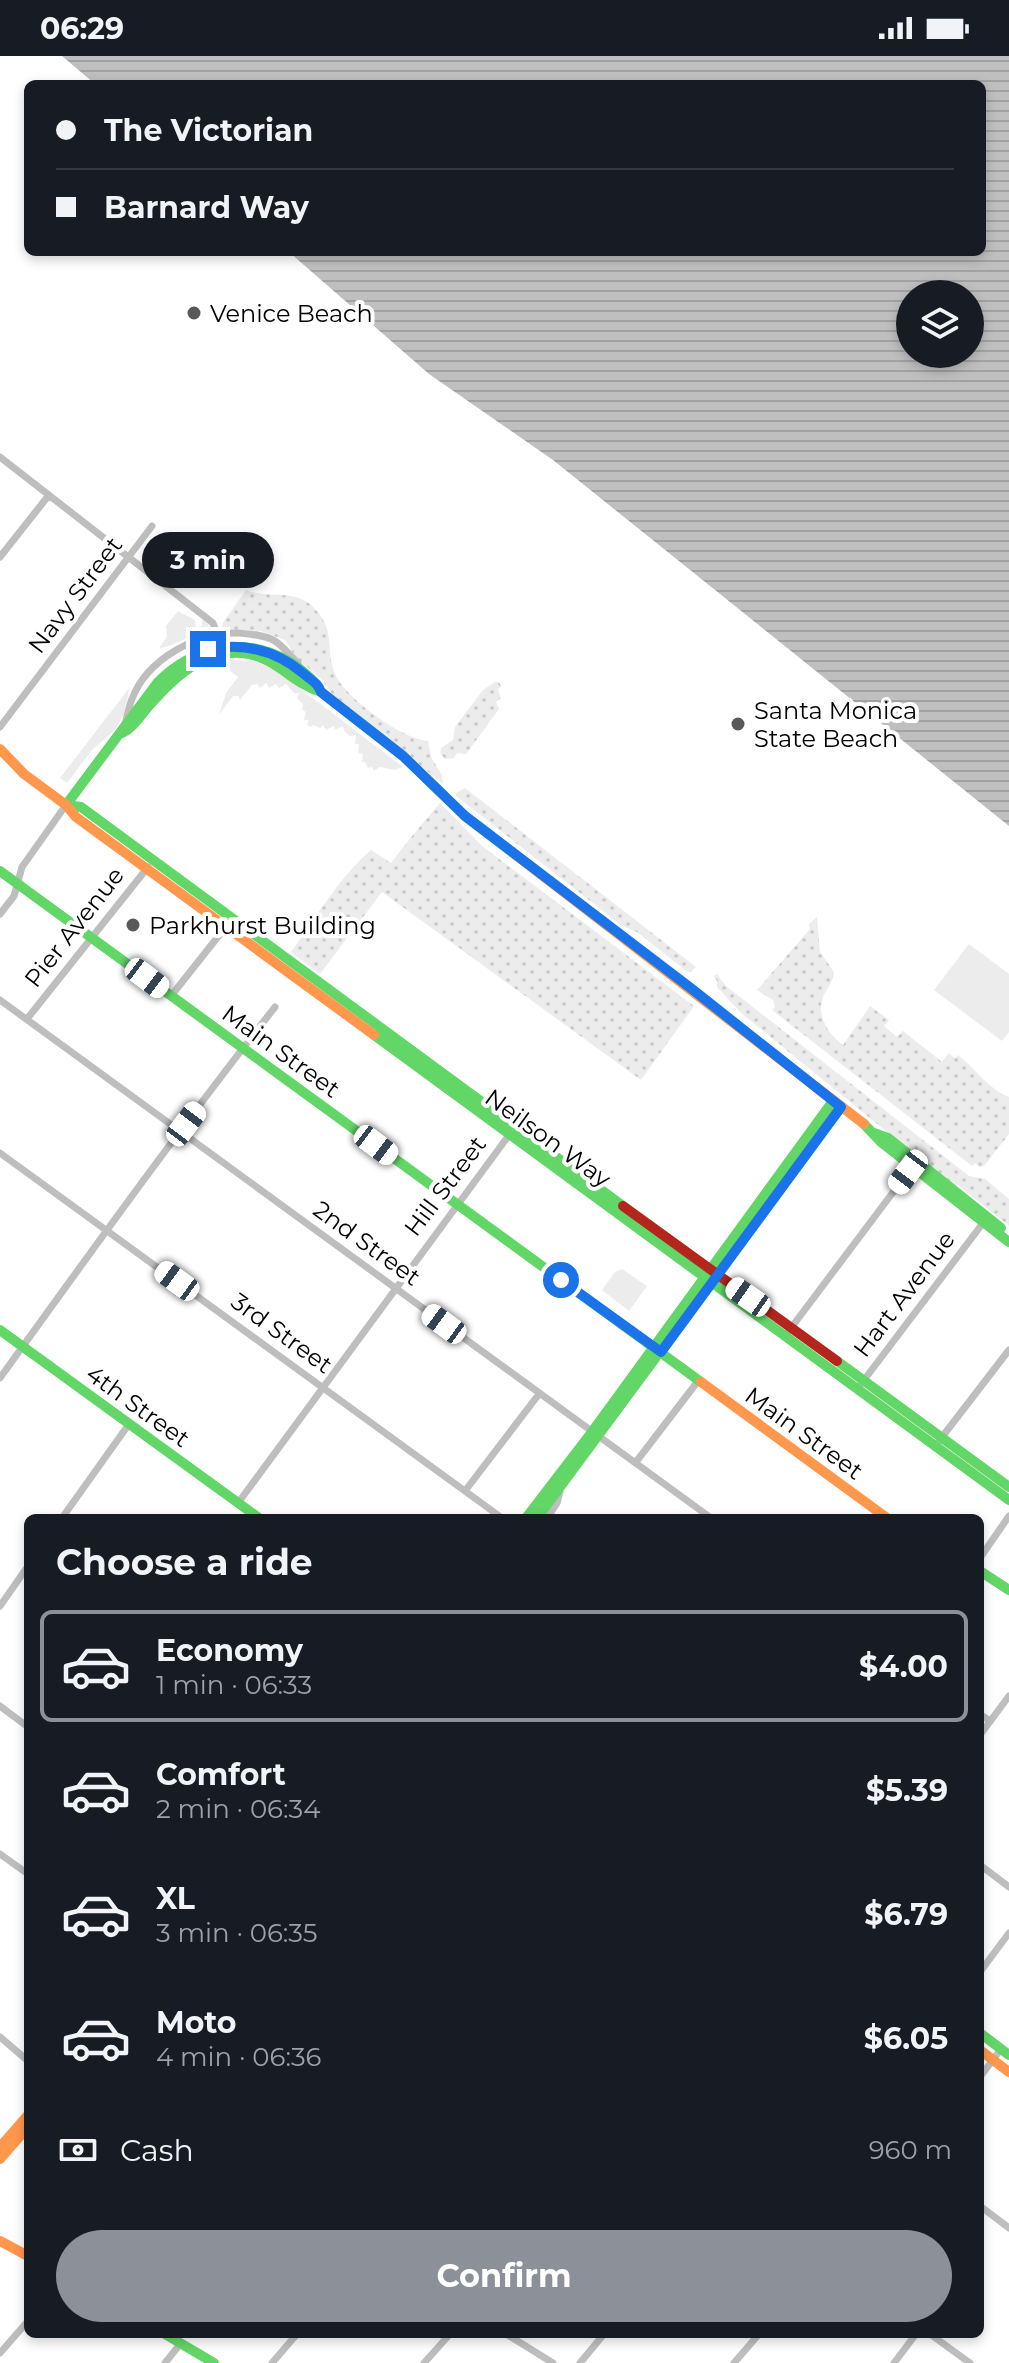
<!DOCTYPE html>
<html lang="en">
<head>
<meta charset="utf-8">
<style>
	:root { --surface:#171b24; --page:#242831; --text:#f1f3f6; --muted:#9ea1a6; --line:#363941; --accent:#8c9099 }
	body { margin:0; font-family:Montserrat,sans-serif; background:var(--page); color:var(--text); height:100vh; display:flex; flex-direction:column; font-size:30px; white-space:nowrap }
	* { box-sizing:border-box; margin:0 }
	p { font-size:26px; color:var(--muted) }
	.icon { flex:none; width:44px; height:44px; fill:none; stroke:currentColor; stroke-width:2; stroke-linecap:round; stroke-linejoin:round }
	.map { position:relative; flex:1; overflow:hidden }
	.details { position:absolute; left:24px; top:1458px; width:960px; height:824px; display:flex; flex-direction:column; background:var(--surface); border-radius:12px; box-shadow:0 4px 12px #0003 }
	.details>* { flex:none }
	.banner { position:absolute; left:24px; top:24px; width:962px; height:176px; border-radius:12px; box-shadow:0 4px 12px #0003; display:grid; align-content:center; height:176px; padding:0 32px; background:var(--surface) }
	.tools { position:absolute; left:896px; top:224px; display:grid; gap:16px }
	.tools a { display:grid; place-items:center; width:88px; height:88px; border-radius:50%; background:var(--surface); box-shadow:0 4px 12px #0003; font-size:40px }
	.end { position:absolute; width:36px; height:36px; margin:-18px; border:10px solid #1a73e8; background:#fff; box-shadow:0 0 0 4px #fff }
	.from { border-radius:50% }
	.bubble { position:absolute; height:56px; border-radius:28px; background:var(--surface); box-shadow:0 4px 12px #0003; font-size:26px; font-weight:700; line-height:56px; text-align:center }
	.car { position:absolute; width:24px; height:48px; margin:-24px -12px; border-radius:10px; box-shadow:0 0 6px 2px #0007; background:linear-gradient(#fff 24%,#345 0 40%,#fff 0 76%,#345 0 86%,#fff 0) }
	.banner b { display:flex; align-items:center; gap:28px; height:76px; font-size:30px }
	.banner b+b { border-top:2px solid var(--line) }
	.banner i { width:20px; height:20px; background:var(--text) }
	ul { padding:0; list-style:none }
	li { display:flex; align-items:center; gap:24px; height:112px; margin:0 16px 12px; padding:0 16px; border:4px solid transparent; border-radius:12px }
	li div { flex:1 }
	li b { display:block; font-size:30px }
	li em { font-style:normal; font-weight:700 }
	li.current { border-color:var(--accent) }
	li>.icon { width:72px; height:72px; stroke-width:1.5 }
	h2 { padding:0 32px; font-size:36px; line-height:96px }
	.pay { display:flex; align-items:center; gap:20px; height:88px; padding:0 32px; font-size:30px }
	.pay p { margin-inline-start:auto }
	.primary-button { display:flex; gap:16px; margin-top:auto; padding:16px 32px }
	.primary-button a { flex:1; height:92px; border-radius:48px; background:var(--accent); color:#fff; font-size:32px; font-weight:700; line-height:92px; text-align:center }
	.status { display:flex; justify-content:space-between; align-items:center; height:56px; padding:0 40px; background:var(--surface); direction:ltr }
	.status svg { height:22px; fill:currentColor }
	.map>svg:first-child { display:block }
</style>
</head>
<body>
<div class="status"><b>06:29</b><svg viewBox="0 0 49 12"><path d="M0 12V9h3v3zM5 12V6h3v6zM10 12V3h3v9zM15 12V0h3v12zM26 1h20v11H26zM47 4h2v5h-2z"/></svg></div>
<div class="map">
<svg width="1009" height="2307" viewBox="0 0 1009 2307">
	<defs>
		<pattern id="park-dots" width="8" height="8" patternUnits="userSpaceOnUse" patternTransform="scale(2)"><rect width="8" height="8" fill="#ececec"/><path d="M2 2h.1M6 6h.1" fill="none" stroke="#c9c9c9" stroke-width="1.8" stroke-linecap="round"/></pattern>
		<pattern id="water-rules" width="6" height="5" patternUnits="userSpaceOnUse" patternTransform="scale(2)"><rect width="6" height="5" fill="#bfbfbf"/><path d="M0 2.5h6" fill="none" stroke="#a2a2a2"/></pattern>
	</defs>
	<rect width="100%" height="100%" fill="#fff"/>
	<path fill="#ececec" d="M178,555L195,564L196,571L202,570V563L208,568L209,573C193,577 172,592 159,592L167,581L166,570Z
		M222,603L253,605L276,614L403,711L394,714L380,711L374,715L372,711L368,712L365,706H362L363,698L358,697L359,688H355L356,679L350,680L344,675L343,670L335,674L334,670L326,674L323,669L320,672L313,669L311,671L307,669L309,664H304L306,656L302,654L303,648L297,642L299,637H294L286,628L279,632L276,628L269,632L266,627L260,632L257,628L252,629L240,644L239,640H233L219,659L226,637L238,621L225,611L222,614L206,607Z
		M130,631L124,658L115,674L91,695L67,727L60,722Z
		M969,888L1009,918V976L1002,985L934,934Z
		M622,1213L647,1230L629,1255L602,1234L615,1216Z"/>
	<path fill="url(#park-dots)" d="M246,534C267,543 292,533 311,549C338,574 324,590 335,618C345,642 402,683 428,685L431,701L442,719L443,728L332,638L321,622L296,602L285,584L260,575L223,573L222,568Z
		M495,626H499L501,630L498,634L501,642L496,646L499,653L466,698L457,697L454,702L445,703L440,697L441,692L453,684L455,671L483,634Z
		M465,732L696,911L690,916L686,915L637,876L622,870L456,740V737Z
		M440,747L482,790L694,950L641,1024L382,836L320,918L291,896C314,864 341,819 371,794L391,807C407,786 422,768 440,747Z
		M817,861L820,896L834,916C833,927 827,932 823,941C816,960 829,979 843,989L870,950L889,964L884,970L897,981L903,975L942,1006L949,997L955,1002L958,999C976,1013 987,1032 1009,1041V1078L984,1110L979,1111L975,1107L972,1110L772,954L775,951L773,944L757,934L810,873L809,868Z
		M717,918L726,930L969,1120L985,1123L1009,1143V1170L957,1128L956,1130L947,1125L740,956L717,931V925L714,920Z"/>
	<path fill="url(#water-rules)" fill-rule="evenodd" d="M62,0H1009V770L553,404L429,318L289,196H982V28H95ZM970,238V298H910V238Z"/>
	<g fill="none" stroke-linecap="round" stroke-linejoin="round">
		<path stroke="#bebebe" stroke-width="7" d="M0,401L213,567L217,578
			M0,501L49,439
			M125,668C127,660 129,651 132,643C147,603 197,576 238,577C250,578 265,579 275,585C284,591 290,600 298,607
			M0,671L152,470
			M0,858L14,840L22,811L66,749
			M171,940L228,868
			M0,944L711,1462
			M27,963L148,811
			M0,1097L502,1462
			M788,1276L912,1111
			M0,1322C90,1197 180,1072 275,951
			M861,1328L983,1167
			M939,1385L1009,1294
			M636,1406L698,1325
			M465,1435L539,1338
			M238,1447L512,1075
			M62,1462L129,1368
			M547,1462L557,1447L560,1436
			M980,1502L1009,1460
			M0,1550L28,1510
			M0,1650L28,1671
			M980,1658L990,1665
			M980,1679L1009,1640
			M0,1798L28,1818
			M980,1809L1009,1831
			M980,1916L1009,1877
			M0,1981L28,2005
			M980,2021L1001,1993
			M980,2150L1009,2172
			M506,2278L553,2307
			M930,2278L970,2307
			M0,2297L28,2265
			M165,2307L181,2287
			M272,2307L297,2278
			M424,2307L450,2278
			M580,2307L604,2278
			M734,2307L759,2278
			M894,2307L916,2278"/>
		<path stroke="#63d668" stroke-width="10" d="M122,677C134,671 140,660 148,651C174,621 206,590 249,598C278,604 294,628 321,636L403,700L465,760L516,799
			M66,749L81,751L623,1150
			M66,749L158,626C194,590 244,579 290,606C302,614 314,623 321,636
			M0,815L701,1326
			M374,979L1009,1444
			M864,1068L881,1086L1009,1186
			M874,1077L888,1082L1001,1172
			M0,1274L259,1462
			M837,1305L1009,1431
			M526,1462L592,1376L833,1045
			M537,1462L841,1051
			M980,1515L1009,1534
			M980,1977L1009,1999
			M165,2278L214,2307"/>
		<path stroke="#ff974d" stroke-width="10" d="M0,693L24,718L66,749L76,761L374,979
			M516,799L864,1068
			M701,1326L887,1462
			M980,1994L1009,2016
			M0,2091L28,2059
			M0,2103L28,2071
			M0,2185L28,2200"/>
		<path stroke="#b3261e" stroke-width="10" d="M623,1150L837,1305"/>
	</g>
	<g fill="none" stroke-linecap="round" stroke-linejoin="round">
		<path stroke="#1a73e8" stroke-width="10" d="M208,593C245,586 276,594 304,618C312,625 318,627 321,636L403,700L465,760L692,933L841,1051L661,1296L561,1224"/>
	</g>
	<g fill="#595959" stroke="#fff" stroke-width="3">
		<circle cx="194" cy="257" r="8"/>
		<circle cx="738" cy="668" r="8"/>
		<circle cx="133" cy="869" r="8"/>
	</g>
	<g text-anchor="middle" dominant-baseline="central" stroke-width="8" stroke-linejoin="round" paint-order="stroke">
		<g font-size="24" fill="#000" stroke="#fff" text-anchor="start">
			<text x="210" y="257">Venice Beach</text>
			<text x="754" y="654">Santa Monica<tspan x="754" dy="28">State Beach</tspan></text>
			<text x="149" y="869">Parkhurst Building</text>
		</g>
		<g font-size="24" fill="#000" stroke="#fff">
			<text transform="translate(75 539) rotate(-53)">Navy Street</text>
			<text transform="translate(74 871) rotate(-52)">Pier Avenue</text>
			<text transform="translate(281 995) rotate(36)">Main Street</text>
			<text transform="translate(548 1082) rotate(36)">Neilson Way</text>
			<text transform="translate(445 1130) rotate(-53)">Hill Street</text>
			<text transform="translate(367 1187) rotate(36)">2nd Street</text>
			<text transform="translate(904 1238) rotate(-53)">Hart Avenue</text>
			<text transform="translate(282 1277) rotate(36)">3rd Street</text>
			<text transform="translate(138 1350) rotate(36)">4th Street</text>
			<text transform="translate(804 1377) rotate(36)">Main Street</text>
		</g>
	</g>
</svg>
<div class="tools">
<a><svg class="icon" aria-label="layers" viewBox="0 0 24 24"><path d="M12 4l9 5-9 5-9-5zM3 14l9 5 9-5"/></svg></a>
</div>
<i class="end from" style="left:561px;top:1224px"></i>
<i class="end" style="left:208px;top:593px"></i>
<div class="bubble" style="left:142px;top:476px;width:132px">3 min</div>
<i class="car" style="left:147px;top:922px;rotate:127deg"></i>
<i class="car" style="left:186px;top:1068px;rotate:37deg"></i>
<i class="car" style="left:376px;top:1089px;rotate:127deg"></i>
<i class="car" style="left:908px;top:1116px;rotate:217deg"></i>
<i class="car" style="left:177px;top:1225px;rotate:306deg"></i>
<i class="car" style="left:748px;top:1241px;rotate:305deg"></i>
<i class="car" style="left:444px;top:1268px;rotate:306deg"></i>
<div class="banner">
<b><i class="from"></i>The Victorian</b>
<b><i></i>Barnard Way</b>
</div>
<section class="details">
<h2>Choose a ride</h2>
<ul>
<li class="current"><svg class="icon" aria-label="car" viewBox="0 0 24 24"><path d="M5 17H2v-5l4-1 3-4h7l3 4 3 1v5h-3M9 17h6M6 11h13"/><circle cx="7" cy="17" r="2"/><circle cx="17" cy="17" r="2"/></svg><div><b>Economy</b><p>1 min · 06:33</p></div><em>$4.00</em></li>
<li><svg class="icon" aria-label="car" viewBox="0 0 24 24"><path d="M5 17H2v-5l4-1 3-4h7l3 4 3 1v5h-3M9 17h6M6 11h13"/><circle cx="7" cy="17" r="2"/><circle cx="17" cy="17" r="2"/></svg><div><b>Comfort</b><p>2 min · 06:34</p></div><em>$5.39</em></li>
<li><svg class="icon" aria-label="car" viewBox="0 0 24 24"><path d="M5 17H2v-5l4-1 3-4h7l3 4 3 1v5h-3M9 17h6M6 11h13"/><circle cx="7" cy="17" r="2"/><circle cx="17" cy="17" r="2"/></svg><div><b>XL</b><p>3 min · 06:35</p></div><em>$6.79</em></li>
<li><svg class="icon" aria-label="car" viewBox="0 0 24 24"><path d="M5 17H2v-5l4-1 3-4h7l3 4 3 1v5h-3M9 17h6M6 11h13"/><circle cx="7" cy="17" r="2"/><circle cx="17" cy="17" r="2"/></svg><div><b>Moto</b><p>4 min · 06:36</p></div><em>$6.05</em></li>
</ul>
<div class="pay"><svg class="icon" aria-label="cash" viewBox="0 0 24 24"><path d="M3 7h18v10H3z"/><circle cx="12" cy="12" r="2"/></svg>Cash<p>960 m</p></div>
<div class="primary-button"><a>Confirm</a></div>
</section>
</div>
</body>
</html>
